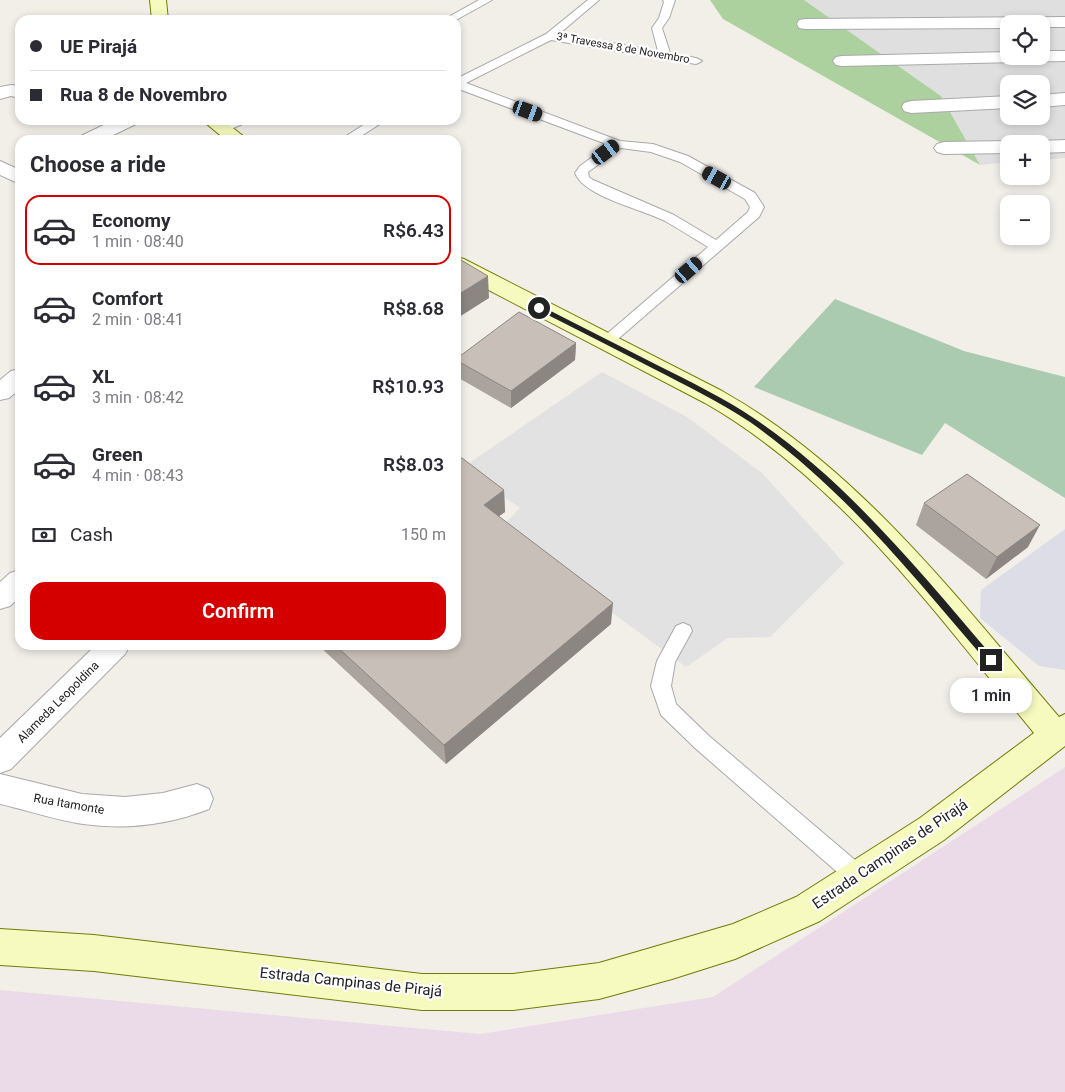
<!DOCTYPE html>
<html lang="en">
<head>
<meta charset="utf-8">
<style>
	:root { --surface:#fff; --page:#f7f7f7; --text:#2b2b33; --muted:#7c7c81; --line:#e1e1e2; --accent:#d40000 }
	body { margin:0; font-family:Roboto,sans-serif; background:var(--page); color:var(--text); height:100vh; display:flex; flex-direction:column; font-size:19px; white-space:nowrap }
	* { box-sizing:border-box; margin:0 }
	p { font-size:16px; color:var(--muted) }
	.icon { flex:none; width:28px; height:28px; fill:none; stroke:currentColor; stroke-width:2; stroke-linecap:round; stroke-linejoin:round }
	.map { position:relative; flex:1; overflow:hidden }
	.details { position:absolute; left:15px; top:135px; width:446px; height:515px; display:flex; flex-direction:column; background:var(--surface); border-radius:15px; box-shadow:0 2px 8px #0003 }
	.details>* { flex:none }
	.top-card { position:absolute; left:15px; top:15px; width:446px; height:110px; border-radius:15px; box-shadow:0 2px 8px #0003; display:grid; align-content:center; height:110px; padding:0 15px; background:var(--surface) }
	.buttons { position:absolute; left:1000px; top:15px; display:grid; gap:10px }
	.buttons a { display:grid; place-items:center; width:50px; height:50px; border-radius:10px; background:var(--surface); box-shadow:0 2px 8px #0003; font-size:25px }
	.end { position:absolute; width:22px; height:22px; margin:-11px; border:6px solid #222; background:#fff; box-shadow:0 0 0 2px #fff }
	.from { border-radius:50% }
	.bubble { position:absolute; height:35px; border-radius:15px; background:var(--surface); box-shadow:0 2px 8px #0003; font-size:16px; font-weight:600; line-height:35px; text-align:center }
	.car { position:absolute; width:15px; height:30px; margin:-15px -8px; border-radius:6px; box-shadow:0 0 4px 1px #0007; background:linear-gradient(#222 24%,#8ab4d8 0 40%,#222 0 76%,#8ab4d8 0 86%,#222 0) }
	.top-card b { display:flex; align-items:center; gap:18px; height:48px; font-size:19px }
	.top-card b+b { border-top:1px solid var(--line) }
	.top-card i { width:12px; height:12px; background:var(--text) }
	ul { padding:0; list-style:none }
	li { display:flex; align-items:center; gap:15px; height:70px; margin:0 10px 8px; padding:0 5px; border:2px solid transparent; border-radius:15px }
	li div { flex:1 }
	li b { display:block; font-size:19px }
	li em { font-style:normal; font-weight:600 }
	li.current { border-color:var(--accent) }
	li>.icon { width:45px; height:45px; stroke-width:1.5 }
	h2 { padding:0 15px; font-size:22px; line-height:60px }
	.pay { display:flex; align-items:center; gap:12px; height:55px; padding:0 15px; font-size:19px }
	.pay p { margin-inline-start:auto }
	.primary-button { display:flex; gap:10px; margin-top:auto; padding:10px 15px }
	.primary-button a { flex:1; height:58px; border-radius:15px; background:var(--accent); color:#fff; font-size:20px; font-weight:600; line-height:58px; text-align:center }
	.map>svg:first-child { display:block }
</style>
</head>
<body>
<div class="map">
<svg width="1065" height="1092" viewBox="0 0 1065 1092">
	<rect width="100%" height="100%" fill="#f2efe9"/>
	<path fill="#e0dfdf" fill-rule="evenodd" d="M804,0H1065V158L1041,160V144H1009V162L980,165L941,96ZM1009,24H1041V56H1009ZM1009,84H1041V116H1009Z"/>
	<path fill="#ebdbe8" d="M1065,767V1092H0V990L480,1034L713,997Z"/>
	<path fill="#add19e" d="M710,0H804L941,96L980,165L723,19Z"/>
	<path fill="#aacbaf" d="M835,299L964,351L1065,377V498L945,423L922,455L754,387Z"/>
	<path fill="#e2e2e2" d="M602,372L687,417L762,473L844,563L770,637L728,638L686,667L499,529L520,508L462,468Z"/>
	<path fill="#dddde8" d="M1065,529V670L1039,666L980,618L981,590Z"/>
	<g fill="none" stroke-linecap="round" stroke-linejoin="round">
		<defs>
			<path id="service" d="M479,0H492L456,20H443Z
				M588,0H599L559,34L658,51L652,28L659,18L664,2L663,0H675L669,18L662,28L670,53L696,58L702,61L696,64L551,40L466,83L620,141L653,144L688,156L755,193L764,207L759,217L611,345H601L599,342L601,339L708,247C693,238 679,229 665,221C642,209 584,197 575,173L580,166L609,145L456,88V79L546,34ZM621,148L651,152L680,162L745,199L750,207L748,212L716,240L674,215L593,180L589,177L588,172Z
				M231,120H247L245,123L221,133L215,129Z
				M371,120H386L355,140H340Z
				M683,623L690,626L692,631L675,662L671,686L676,704L709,736L868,871L871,878L868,885L860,888L852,885L695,748L661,715L651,686L657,661L676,626Z"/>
			<path id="minor" d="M1065,17V27H1041V24H1009V28L805,29L799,28L797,24L799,20L805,19Z
				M1041,51H1065V61L842,66L836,65L833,61L836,57L842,56L1009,52V56H1041Z
				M11,85L20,86V98L11,96L0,99V87Z
				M1065,93V105L1041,107V95Z
				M1009,96V108L911,113L904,111L902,107L904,103L911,101Z
				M114,120H138L136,124L103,140H78L81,136Z
				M1065,140V152L1041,153V144H1034L1041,141Z
				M1009,141L1016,144H1009V153L944,154L937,152L934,148L937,144L944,142Z
				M0,161L20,170V184L0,175Z
				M20,369V389L9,398L0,400V380L11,371Z
				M20,570V597L10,606L0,609V582L10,573Z
				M96,645H130L125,654L11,769L0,773V738Z
				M0,774L82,794L125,797L163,793L197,784L209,789L213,799L209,809C168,825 126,830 83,824C55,820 27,810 0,804Z"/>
			<path id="secondary" d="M150,0H166L168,20H152Z
				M202,120H223L248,140H226Z
				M456,257L464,259L722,391C859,468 958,599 1059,717L1065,714V746L944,840L820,921L735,959L672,979L599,999L513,1010H422L94,971L0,965V929L94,935L422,974H513L599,963L733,924L796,897L920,818L1034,733C936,614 841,481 705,403L456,273Z"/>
		</defs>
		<use href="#service" stroke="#a9a9a9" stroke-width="2"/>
		<use href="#minor" stroke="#a9a9a9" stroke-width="2"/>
		<use href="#secondary" stroke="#707d05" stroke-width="2"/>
		<use href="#service" fill="#fff" fill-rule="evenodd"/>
		<use href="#minor" fill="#fff" fill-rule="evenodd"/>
		<use href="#secondary" fill="#f7fabf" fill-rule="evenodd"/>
	</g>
	<path fill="#aba49e" d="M576,343L575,360L511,408L457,377L456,359Z
		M504,490L505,512L499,516L611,624L446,764L318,645H456Z
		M924,503L1028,547L986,579L916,525Z"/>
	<path fill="#8b8681" d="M488,276L489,298L456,319V296Z
		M576,343L575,360L511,408V391Z
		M504,490L505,512L485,526L484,505Z
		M1040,525L1028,547L986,579L997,557Z
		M613,603L611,624L446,764L444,745Z"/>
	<path fill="#c7bfb8" stroke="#8b8681" d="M456,257L488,276L456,296Z
		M519,312L576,343L511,391L456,360V359Z
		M462,458L504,490L484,505L613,603L444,745L335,645H456V462Z
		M967,474L1040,525L997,557L924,503Z"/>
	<path fill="#222" d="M536,306H541C580,326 620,346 659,366C691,382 724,398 755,419C849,483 920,572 994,658V663H988C913,576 845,489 750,422C720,402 687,386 654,369C615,349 576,329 536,309Z"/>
	<g text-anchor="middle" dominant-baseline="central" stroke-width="4.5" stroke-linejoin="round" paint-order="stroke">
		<g font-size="11" fill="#222" stroke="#fff">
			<text transform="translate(623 48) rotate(10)">3ª Travessa 8 de Novembro</text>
		</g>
		<g font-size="12" fill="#222" stroke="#fff">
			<text transform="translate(58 702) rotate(-45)">Alameda Leopoldina</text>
			<text transform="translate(69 804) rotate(10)">Rua Itamonte</text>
		</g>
		<g font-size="15" fill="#222" stroke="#fff">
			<text transform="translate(890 854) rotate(-34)">Estrada Campinas de Pirajá</text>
			<text transform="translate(351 982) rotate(6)">Estrada Campinas de Pirajá</text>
		</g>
	</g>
</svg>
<div class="buttons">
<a><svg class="icon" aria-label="locate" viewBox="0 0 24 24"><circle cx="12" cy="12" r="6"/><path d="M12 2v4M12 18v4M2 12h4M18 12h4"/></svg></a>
<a><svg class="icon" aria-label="layers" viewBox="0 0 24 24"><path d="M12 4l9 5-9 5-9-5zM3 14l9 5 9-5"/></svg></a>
<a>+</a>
<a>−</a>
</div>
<i class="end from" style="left:539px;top:308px"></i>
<i class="end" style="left:991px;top:660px"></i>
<div class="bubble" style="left:950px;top:678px;width:82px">1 min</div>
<i class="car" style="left:528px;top:111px;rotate:110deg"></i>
<i class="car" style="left:606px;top:152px;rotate:53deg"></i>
<i class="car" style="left:717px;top:178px;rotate:299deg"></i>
<i class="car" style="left:689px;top:270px;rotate:49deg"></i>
<div class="top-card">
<b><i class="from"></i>UE Pirajá</b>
<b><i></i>Rua 8 de Novembro</b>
</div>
<section class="details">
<h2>Choose a ride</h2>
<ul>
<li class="current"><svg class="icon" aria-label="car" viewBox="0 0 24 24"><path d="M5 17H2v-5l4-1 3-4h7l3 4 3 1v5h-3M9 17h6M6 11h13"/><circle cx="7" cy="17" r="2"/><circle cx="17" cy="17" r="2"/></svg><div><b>Economy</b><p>1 min · 08:40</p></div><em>R$6.43</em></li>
<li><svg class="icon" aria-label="car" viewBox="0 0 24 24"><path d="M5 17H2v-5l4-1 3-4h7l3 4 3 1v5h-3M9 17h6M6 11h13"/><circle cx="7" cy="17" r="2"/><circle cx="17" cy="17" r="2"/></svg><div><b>Comfort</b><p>2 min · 08:41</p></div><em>R$8.68</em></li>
<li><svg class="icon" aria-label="car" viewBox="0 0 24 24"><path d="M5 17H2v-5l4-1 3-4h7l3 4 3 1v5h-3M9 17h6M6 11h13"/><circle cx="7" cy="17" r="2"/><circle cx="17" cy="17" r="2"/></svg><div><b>XL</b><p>3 min · 08:42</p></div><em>R$10.93</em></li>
<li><svg class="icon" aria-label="car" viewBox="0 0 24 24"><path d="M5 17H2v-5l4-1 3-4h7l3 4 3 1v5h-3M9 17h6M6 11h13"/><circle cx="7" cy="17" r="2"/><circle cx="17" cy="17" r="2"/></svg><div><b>Green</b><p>4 min · 08:43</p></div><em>R$8.03</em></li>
</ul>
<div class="pay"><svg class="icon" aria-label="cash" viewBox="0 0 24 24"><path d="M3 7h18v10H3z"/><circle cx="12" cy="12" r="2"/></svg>Cash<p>150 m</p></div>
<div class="primary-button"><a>Confirm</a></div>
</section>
</div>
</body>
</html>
